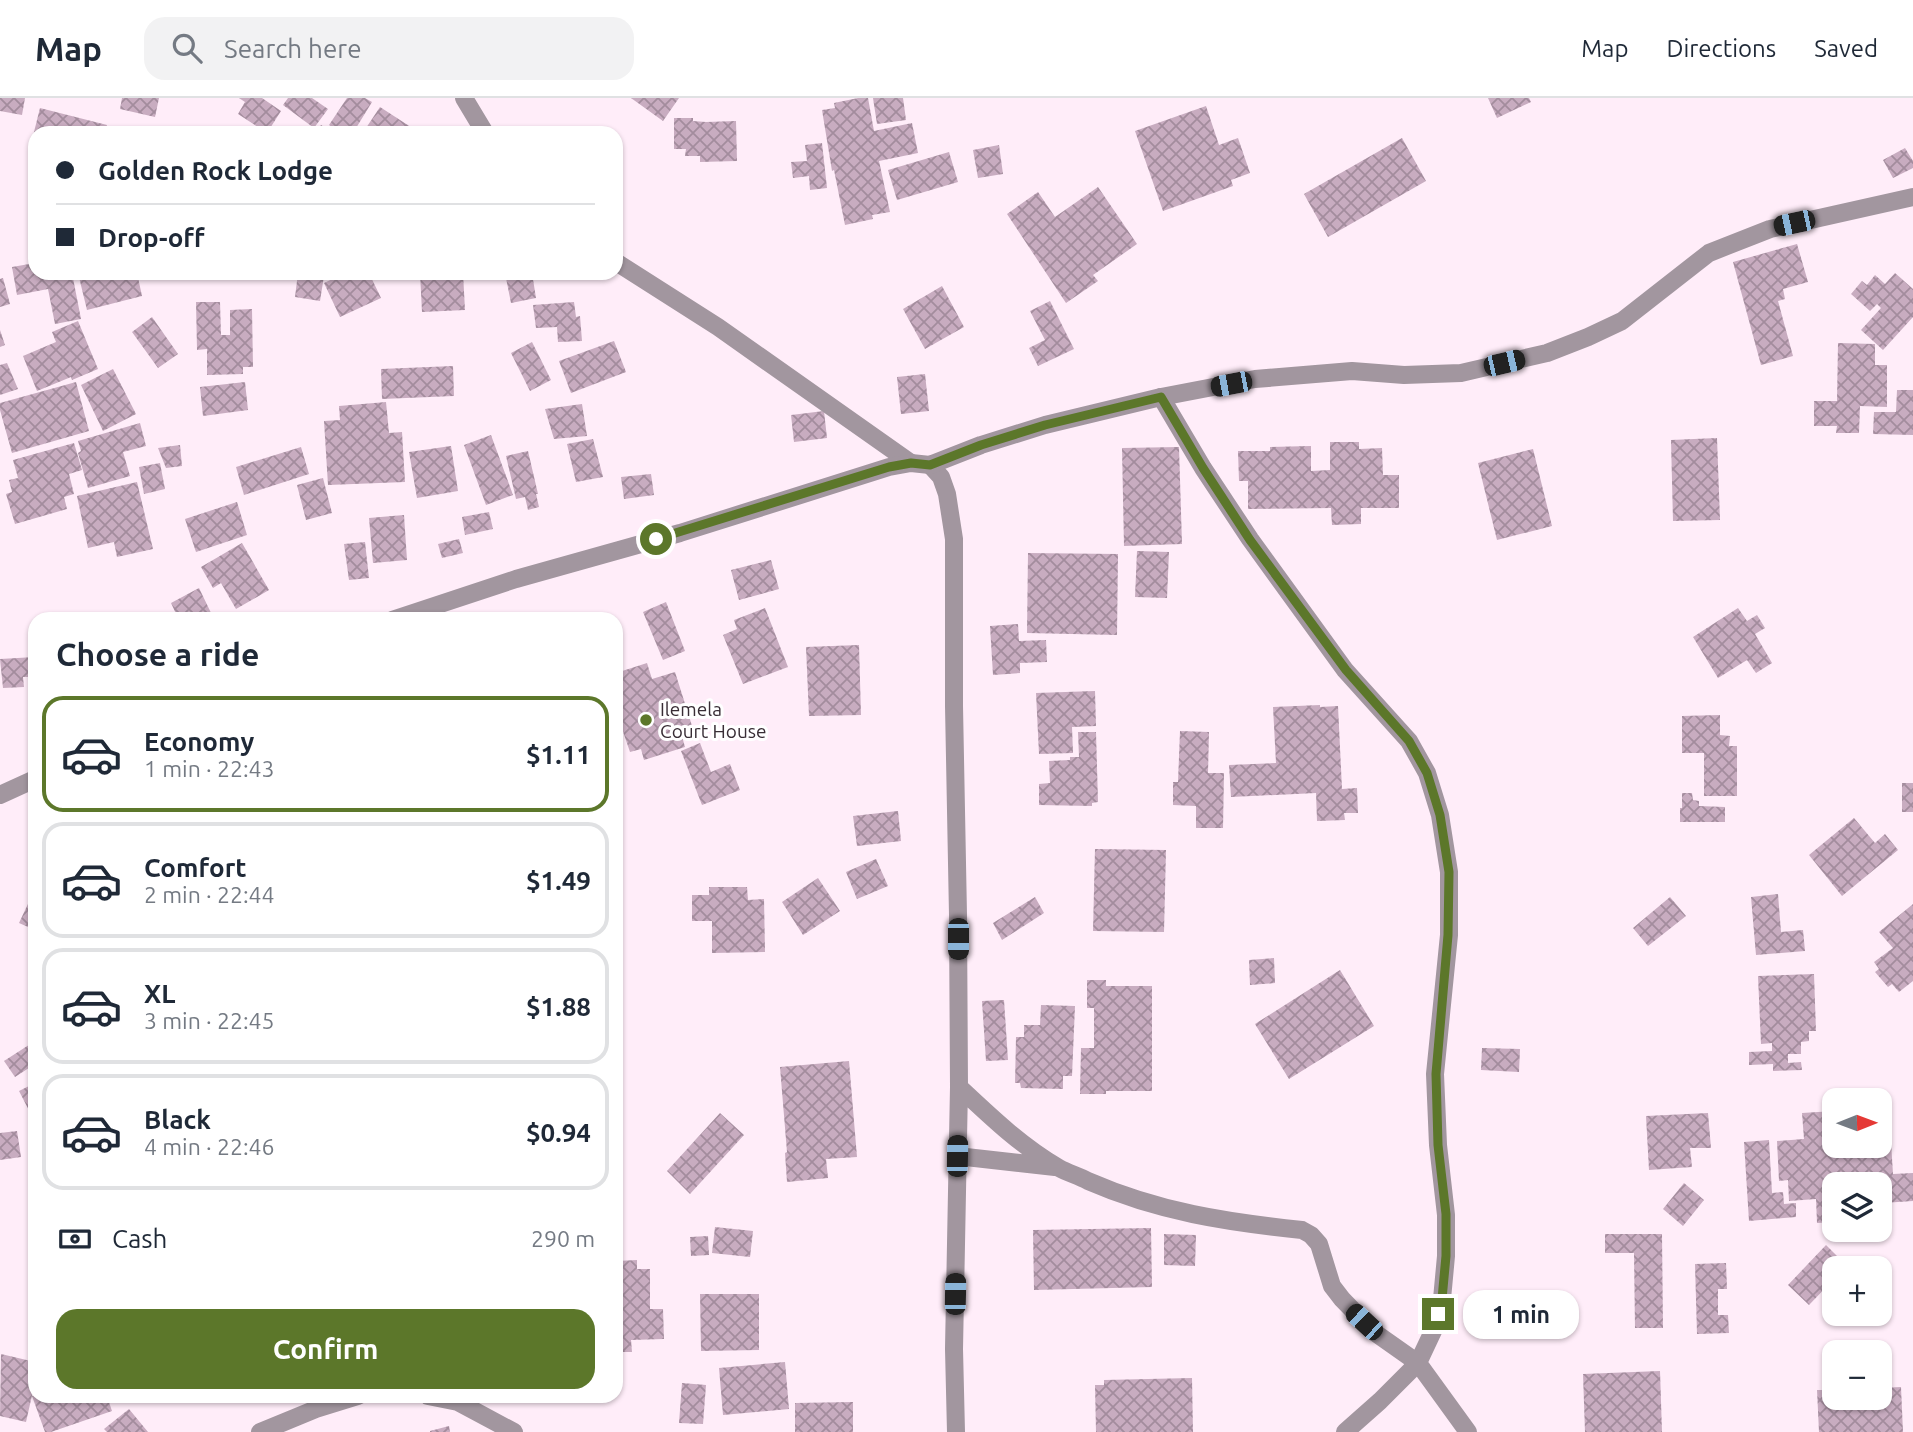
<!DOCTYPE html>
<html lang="en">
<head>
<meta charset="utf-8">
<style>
	:root { --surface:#fff; --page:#f2f2f3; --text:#1f2937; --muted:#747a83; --line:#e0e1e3; --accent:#5c772a }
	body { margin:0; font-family:Ubuntu,sans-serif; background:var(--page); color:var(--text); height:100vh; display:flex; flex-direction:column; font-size:26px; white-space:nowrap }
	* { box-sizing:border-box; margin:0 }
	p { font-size:23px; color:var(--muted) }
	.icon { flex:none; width:38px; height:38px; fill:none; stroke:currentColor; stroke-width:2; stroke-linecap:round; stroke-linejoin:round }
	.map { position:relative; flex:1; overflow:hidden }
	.sheet { position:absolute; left:28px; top:514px; width:595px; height:791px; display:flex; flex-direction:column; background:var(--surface); border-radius:21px; box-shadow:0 2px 5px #0004 }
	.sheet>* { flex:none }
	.top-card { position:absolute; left:28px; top:28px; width:595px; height:154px; border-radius:21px; box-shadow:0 2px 5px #0004; display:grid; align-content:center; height:154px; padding:0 28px; background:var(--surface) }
	.needle { width:46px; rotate:89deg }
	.tools { position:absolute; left:1822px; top:990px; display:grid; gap:14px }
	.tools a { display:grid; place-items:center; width:70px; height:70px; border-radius:14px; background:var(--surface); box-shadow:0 2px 5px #0004; font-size:35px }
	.end { position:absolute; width:32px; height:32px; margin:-16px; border:9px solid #5c772a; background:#fff; box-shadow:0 0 0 4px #fff }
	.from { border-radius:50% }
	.bubble { position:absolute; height:49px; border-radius:21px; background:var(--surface); box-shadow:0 2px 5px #0004; font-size:23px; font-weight:700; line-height:49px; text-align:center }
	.car { position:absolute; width:21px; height:42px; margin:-21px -10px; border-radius:9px; box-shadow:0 0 5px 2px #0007; background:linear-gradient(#222 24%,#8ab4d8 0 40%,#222 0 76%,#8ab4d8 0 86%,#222 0) }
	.top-card b { display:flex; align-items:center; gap:24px; height:66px; font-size:26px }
	.top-card b+b { border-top:2px solid var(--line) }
	.top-card i { width:18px; height:18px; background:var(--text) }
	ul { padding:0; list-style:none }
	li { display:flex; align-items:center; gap:21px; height:116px; margin:0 14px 10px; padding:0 14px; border:4px solid var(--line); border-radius:21px }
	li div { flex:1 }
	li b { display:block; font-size:26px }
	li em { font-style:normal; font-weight:700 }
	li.on { border-color:var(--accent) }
	li>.icon { width:63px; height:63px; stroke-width:1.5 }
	h2 { padding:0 28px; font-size:32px; line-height:84px }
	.pay { display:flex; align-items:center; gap:18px; height:77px; padding:0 28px; font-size:26px }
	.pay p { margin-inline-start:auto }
	.action { display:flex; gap:14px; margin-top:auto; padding:14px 28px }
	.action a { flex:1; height:80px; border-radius:21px; background:var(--accent); color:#fff; font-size:28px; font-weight:700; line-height:80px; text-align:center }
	header { display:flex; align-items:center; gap:42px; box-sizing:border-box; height:98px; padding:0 35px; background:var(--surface); border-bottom:2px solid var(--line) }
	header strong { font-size:33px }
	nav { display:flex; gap:38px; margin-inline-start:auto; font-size:24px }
	.search { width:490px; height:63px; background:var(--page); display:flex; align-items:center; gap:18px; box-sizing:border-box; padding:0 24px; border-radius:21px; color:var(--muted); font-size:26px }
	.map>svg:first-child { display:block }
</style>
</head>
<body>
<header>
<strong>Map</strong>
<div class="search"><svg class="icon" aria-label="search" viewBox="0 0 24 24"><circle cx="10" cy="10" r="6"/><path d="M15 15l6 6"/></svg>Search here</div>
<nav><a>Map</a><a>Directions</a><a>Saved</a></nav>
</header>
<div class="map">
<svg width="1913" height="1334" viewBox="0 0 1913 1334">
	<defs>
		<pattern id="building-cross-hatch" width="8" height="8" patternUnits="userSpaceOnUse" patternTransform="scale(1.75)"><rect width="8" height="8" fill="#c8acc0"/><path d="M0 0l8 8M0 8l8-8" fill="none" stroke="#a38c9d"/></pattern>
	</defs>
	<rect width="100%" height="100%" fill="#ffedf9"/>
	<path fill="url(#building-cross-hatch)" d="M0,0H25L22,17L0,13Z
		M122,0H159L155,19L120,11Z
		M239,0H262L281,13L267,35L238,16L245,4Z
		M288,0H312L328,11L314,30L283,7Z
		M347,0H365L372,4L353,35H340L329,27Z
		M631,0H679L663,23Z
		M858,0H868L874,33L912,25L918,55L879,63L890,114L872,117L873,121L845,127L834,72L832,73L822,12L835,10L834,5Z
		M873,0H903L906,22L877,26Z
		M1488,0H1529L1531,4L1497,20Z
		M1206,8L1219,47L1238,40L1250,75L1231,82L1233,88L1163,113L1135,33Z
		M380,9L420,35H366L364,33Z
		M40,10L107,27L105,35H35V55L29,54Z
		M674,20H693V23L706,24L736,23L737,63L700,64V58H685L686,51H674Z
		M321,27L333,35H316Z
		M1402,40L1426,83L1328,139L1304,96Z
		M822,45L827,90L810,92L809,78L793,80L791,64L807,63L805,47Z
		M999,47L1003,76L978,80L973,52Z
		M1905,50L1913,63V70L1893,80L1883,62Z
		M949,54L958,84L897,102L888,72Z
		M1098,89L1137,146L1093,177L1098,183L1066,205L1007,116L1038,94L1055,119Z
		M1797,146L1808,184L1783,191L1785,201L1778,203L1793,258L1761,267L1733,164Z
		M35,165V175H72L81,221L55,226L48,191L17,197L12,169Z
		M78,175H137L142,198L87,212Z
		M298,175L324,178L320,203L295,199Z
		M345,175H369L381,200L340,219L324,185Z
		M420,175H463L465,212L422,214Z
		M505,175H532L536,200L511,205Z
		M1895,175L1913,191V219L1883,252L1861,232L1881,210L1877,206L1870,213L1851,196L1862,183L1867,187L1875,177L1885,186Z
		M3,180L10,206L0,209V181Z
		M942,188L964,229L925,251L903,211Z
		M1050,203L1074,251L1038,268L1029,250L1045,242L1030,213Z
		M196,204H220L221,237H230V212L252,211L253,269H243V276L207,277V251L197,252Z
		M574,204L576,219L580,218L582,243L558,244L557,229L536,230L533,207Z
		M152,219L178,256L158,270L132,234Z
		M78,223L98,271L72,282L71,279L37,293L23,258L56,244L52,234Z
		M0,232L5,247L0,249Z
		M614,243L626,274L571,295L559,263Z
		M532,244L551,282L530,293L511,255Z
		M1838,245L1875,246V267H1887V309L1860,308L1859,335H1836L1837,328H1814V303H1837Z
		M7,265L18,291L0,297V267Z
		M453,268L454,298L382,301L381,271Z
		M113,271L136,316L103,333L81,287Z
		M925,276L929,313L901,316L897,279Z
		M76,284L89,333L12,355L0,312V305Z
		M245,284L248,312L203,318L200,289Z
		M1897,292H1913V337L1873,336L1874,314H1896Z
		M386,304L389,335L402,334L405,384L328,387L324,323L340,322L339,308Z
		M582,306L587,338L554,341L545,311Z
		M824,313L827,340L794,344L791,317Z
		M140,325L146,348L123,354L130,378L88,390L78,355L81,353L78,343Z
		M491,337L513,397L486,407L464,347Z
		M1717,340L1720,422L1673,423L1671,342Z
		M593,341L603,379L576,384L567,346Z
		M1330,344H1359V351L1382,350L1383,377H1399V410H1361V426L1332,427L1331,410L1248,411V383H1239L1238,353H1270V349L1311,348V373L1330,372Z
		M74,345L82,372L69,376L74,396L64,399L67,411L15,426L6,396L12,394L9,382L18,380L13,362Z
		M180,347L182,368L166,370L158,350Z
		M451,348L458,393L417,400L409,354Z
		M301,349L309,376L244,397L236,369Z
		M1179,349L1182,446L1124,448L1122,350Z
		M1533,351L1552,428L1497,442L1478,365Z
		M528,353L538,396H536L539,409L528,412L525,399L516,401L506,358Z
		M160,365L165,391L144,396L139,369Z
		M651,376L654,397L624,401L621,379Z
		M323,380L332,415L306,422L297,387Z
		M137,384L153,451L117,459L114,444L88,450L77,398Z
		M237,404L247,437L196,454L185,421Z
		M489,414L493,431L465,437L462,419Z
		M404,417L407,462L373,465L369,420Z
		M459,441L463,455L442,460L438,446Z
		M365,444L369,480L349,482L344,446Z
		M242,445L269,492L236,511L221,485L213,490L201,469Z
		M1137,453L1169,454L1167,500L1135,499Z
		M1028,455L1118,456L1117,537L1027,535Z
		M771,462L779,491L739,502L731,472Z
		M199,490L213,519L208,522H179L171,505Z
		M666,504L685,553L663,562L643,514Z
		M765,510L788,569L743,586L723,537L737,531L734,522Z
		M1738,510L1747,523L1757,517L1765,530L1755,536L1772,565L1756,575L1747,562L1718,580L1693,539Z
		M156,516V522H132V519Z
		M1018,526L1019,543L1046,542L1047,564L1020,565V575L993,577L990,528Z
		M859,547L861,617L809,618L806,549Z
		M35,559V579H23L24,589L3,590L0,561Z
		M647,565L652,581L675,574L693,631L681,635L685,649L644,662L641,651L630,654L617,616L616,617V575Z
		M1095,593L1096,628L1072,629L1073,655L1039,656L1036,595Z
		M1320,607V609L1338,608L1342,691L1357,690L1358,715H1344L1345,722L1317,723L1316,695L1231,699L1229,667L1276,665L1273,609Z
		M1720,617V637L1730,638L1729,648H1737V698H1704V655H1682V618Z
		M1180,633L1209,634L1208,675H1224L1223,730H1196V708L1173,707V684H1178Z
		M1078,634H1096L1098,704L1092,705V708L1039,707V686L1050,685L1049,663L1070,662V659H1079Z
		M700,645L711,674L730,666L740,692L702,707L681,653Z
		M1902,685H1913V714H1902Z
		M1682,695H1692L1693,702L1699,703V708L1725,709V724H1680V710H1682Z
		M898,713L901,743L857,748L853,718Z
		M1854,720L1875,745L1885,736L1898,752L1842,798L1809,757Z
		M1095,751L1166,752L1164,834L1093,833Z
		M876,761L888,788L857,801L846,774Z
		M818,780L840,813L803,837L782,804Z
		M709,789H747L748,802L764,801L765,854L712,855V823H692V797H709Z
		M35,791V832L19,825Z
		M1778,796L1781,834L1803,832L1805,853L1756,857L1751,799Z
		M1035,799L1044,815L1002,842L993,825Z
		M1670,799L1686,818L1648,848L1633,830Z
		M1913,806V883L1899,894L1892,886L1888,889L1875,874L1879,871L1874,864L1893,850L1879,834Z
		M1274,860L1275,885L1250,887L1249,862Z
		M1340,872L1374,928L1289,981L1255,926Z
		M1814,876L1816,933H1809V943L1801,944V956H1788V965L1801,964L1802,972L1773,973V966L1749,967V954L1772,953V945L1761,946L1758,878Z
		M1087,882H1106V888H1152V993H1106V996H1080L1081,950H1094V910H1087Z
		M1004,902L1008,962L986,963L982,903Z
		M1041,907L1075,908L1072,978H1063V991L1021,990L1020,985H1015L1016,939H1024V927H1040Z
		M35,943V966L15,979L4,963Z
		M1482,950L1520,951L1519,974L1481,972Z
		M849,963L857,1059L826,1061L828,1080L787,1084L785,1055L787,1054L780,969Z
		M35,985V1024L19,993Z
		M1834,1013V1048H1880V1028H1890L1893,1076L1913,1075V1103L1883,1105L1884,1121L1880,1122V1087H1834V1124L1817,1125L1816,1101L1789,1103L1788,1082L1779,1083L1777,1043L1804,1041L1802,1015Z
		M720,1015L744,1037L690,1096L667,1073Z
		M1708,1015L1711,1050H1690L1692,1069L1649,1072L1646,1018Z
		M17,1033L21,1059L0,1062V1035Z
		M1769,1042L1772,1095L1783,1094L1784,1106L1796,1105V1119L1749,1123L1744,1044Z
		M1684,1085L1704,1102L1683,1128L1663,1111Z
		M715,1129L753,1133L750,1159L712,1155Z
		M1151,1130L1152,1189L1034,1192L1033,1132Z
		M1164,1136L1196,1137L1195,1168L1164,1167Z
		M1605,1136H1662L1663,1230H1635L1634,1155H1605Z
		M708,1138L709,1157L691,1158L690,1139Z
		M1826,1147L1847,1168L1844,1171H1834V1181L1809,1207L1788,1187Z
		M637,1162V1171H650V1211H663L664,1241L631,1242L632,1254H616V1163Z
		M1726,1165L1727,1191H1718V1217H1728L1729,1235L1697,1236L1695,1166Z
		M700,1196H759V1252L701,1253Z
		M1,1256L35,1264V1284L26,1324L0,1318Z
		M785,1264L789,1311L723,1317L719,1270Z
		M1660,1273L1662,1334H1585L1583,1276Z
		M1192,1280L1193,1334H1096L1095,1287H1104V1282Z
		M682,1285L706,1287L703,1326L679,1325Z
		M1901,1289L1903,1334H1819L1817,1292H1834V1300H1880V1290Z
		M32,1298H107L112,1313L51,1334H45Z
		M853,1304V1334H795V1305Z
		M129,1311L148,1334H107L104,1331Z
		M449,1328L450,1334H430V1333Z"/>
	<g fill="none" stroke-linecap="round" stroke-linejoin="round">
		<path stroke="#a2969f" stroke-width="18" d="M464,0L485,35
			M616,164L718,229L911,365
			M1161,299L1203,370L1250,441L1345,572L1409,643L1427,675L1440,717L1449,774V837L1435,976L1438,1047L1446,1117V1158L1442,1201L1434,1231L1418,1265L1380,1303L1345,1334
			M930,367L941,379L947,396L954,441V608L958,817L959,989L954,1251L956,1334
			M959,989C990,1018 1021,1048 1059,1070C1068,1075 1079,1078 1088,1083C1159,1114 1226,1124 1302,1132L1311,1137L1319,1146L1332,1188L1342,1201L1374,1234L1418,1265L1468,1334
			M957,1058L1055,1069
			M428,1298L458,1304L514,1334
			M260,1334L316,1311L358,1298"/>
		<path stroke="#a2969f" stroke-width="18" d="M392,522L516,481L680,435L889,369L911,365L930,367L981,347L1045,327L1161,299L1255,281L1352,273L1404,277L1461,275L1547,255L1588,239L1622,223L1709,155L1770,131L1913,99
			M0,697L35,681"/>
	</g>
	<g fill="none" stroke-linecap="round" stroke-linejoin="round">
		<path stroke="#5c772a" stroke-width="9" d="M656,441L889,369L911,365L930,367L981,347L1045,327L1161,299L1203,370L1250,442L1346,572L1409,643L1427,675L1440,717L1449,774L1448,837L1436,976L1438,1047L1446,1116V1158L1442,1201L1438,1216"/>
	</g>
	<circle fill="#5c772a" stroke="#fff" stroke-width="2.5" cx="646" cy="622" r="7"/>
	<g text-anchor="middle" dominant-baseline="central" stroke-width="6" stroke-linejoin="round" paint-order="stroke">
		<g font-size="19" fill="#382d35" stroke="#fff" text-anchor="start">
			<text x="660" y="611">Ilemela<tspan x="660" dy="22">Court House</tspan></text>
		</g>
	</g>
</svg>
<div class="tools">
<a><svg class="needle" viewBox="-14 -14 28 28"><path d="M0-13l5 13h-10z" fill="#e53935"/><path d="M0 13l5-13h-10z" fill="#747a83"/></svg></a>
<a><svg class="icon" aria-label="layers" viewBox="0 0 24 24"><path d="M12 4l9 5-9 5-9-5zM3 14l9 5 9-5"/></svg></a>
<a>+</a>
<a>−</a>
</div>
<i class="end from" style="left:656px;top:441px"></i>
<i class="end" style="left:1438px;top:1216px"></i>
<div class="bubble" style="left:1463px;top:1192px;width:116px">1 min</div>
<i class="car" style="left:1794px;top:125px;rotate:258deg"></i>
<i class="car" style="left:1504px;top:265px;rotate:77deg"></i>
<i class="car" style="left:1231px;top:286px;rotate:259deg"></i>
<i class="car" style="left:958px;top:841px;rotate:180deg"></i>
<i class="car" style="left:957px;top:1058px;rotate:1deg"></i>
<i class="car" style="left:955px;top:1196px;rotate:1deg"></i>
<i class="car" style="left:1364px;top:1224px;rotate:313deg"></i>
<div class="top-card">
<b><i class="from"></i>Golden Rock Lodge</b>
<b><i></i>Drop-off</b>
</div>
<section class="sheet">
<h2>Choose a ride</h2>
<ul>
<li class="on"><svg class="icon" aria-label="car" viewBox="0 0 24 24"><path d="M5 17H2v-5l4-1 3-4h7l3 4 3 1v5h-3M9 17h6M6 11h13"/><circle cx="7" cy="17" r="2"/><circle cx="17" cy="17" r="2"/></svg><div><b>Economy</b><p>1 min · 22:43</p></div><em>$1.11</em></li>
<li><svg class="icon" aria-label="car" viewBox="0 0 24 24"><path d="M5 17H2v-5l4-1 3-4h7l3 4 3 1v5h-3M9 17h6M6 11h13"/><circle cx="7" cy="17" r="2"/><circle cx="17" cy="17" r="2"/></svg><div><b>Comfort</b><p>2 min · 22:44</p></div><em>$1.49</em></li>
<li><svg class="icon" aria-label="car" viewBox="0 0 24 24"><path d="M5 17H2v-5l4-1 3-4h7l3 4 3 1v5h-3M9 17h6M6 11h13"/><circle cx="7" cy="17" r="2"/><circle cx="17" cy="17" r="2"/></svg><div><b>XL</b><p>3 min · 22:45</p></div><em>$1.88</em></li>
<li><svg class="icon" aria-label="car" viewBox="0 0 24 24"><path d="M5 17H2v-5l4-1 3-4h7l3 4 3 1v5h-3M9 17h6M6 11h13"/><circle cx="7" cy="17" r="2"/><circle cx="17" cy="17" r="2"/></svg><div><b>Black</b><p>4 min · 22:46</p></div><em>$0.94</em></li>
</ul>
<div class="pay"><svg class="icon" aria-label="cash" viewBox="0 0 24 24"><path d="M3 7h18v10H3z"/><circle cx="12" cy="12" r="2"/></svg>Cash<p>290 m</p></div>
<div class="action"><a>Confirm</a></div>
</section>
</div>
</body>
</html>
